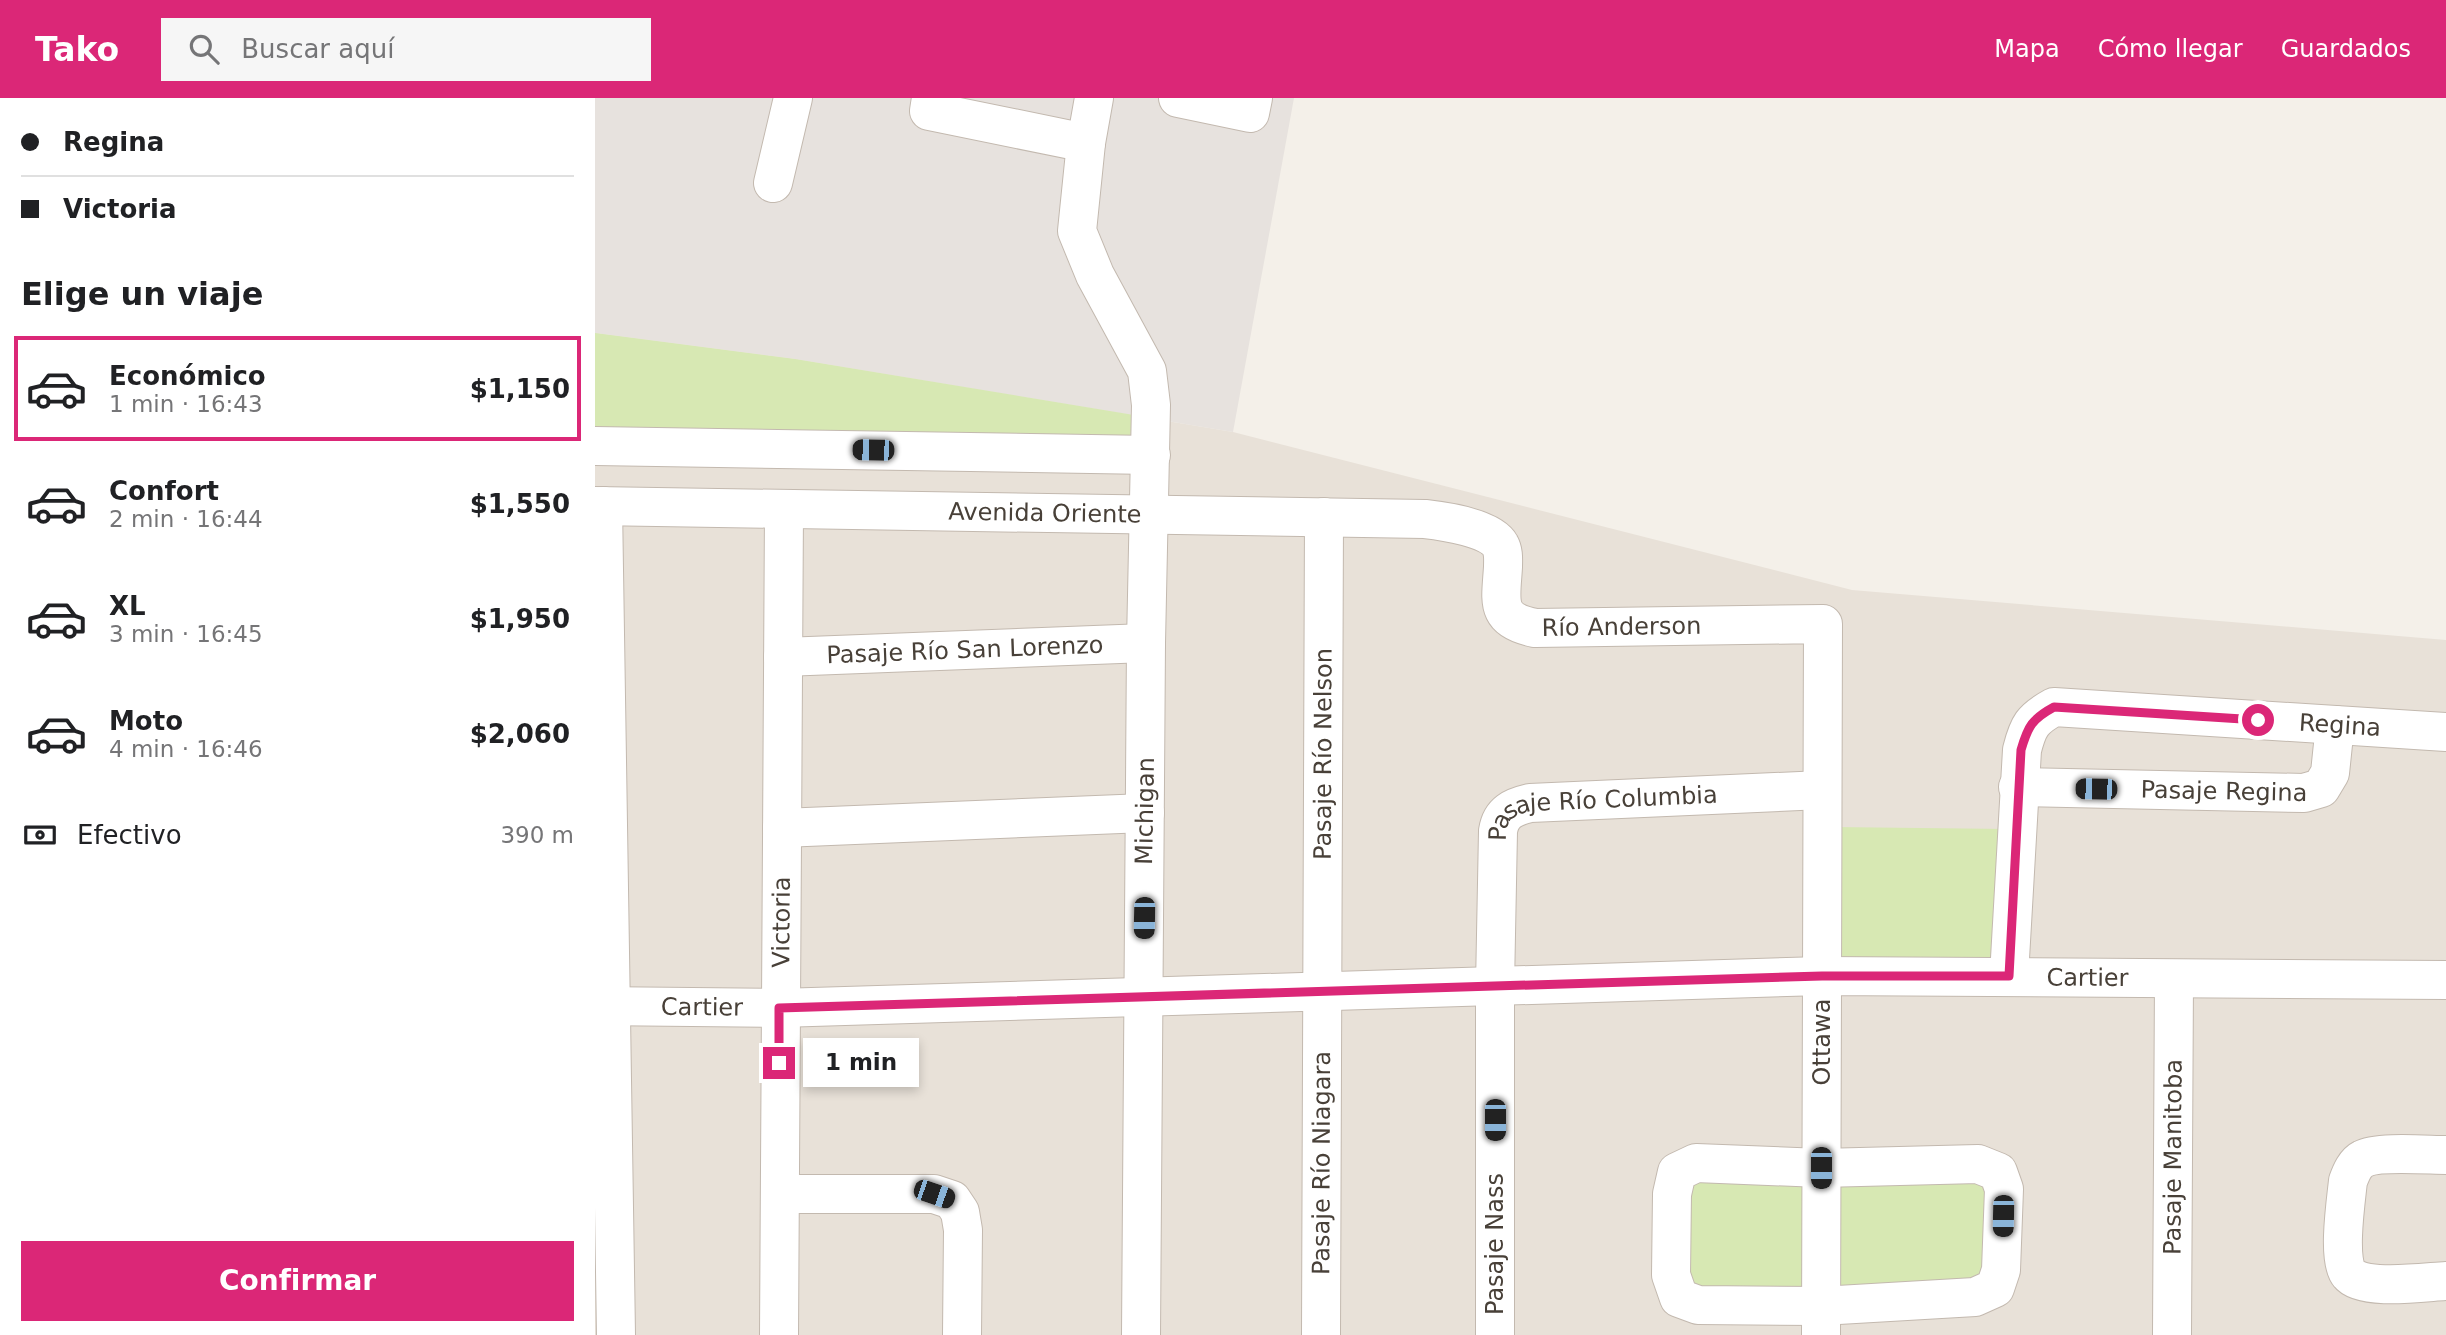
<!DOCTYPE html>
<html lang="es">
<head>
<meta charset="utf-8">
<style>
	:root { --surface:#fff; --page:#f6f6f6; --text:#202124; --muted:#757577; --line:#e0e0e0; --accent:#db2777 }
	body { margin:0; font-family:"DejaVu Sans",sans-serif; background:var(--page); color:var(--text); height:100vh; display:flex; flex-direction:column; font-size:26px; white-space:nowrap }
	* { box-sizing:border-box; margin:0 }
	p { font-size:23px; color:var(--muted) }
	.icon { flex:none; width:38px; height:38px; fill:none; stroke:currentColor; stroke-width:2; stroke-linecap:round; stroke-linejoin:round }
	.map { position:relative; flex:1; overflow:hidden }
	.drawer { display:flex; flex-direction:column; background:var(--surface); width:595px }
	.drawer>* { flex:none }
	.banner { display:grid; align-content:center; height:154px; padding:0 21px; background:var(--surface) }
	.end { position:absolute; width:32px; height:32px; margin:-16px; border:9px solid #db2777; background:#fff; box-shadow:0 0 0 4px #fff }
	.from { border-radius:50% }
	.bubble { position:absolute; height:49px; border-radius:0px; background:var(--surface); box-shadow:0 4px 10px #0003; font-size:23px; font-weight:800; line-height:49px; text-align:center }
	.car { position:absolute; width:21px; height:42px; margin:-21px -10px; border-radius:9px; box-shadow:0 0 5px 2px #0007; background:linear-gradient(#222 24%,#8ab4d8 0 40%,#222 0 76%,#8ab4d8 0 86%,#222 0) }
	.banner b { display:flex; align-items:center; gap:24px; height:66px; font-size:26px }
	.banner b+b { border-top:2px solid var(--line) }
	.banner i { width:18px; height:18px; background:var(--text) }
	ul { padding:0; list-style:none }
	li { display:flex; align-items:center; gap:21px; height:105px; margin:0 14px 10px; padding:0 7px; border:4px solid transparent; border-radius:0px }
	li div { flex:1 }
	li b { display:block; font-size:26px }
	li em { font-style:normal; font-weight:800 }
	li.current { border-color:var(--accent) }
	li>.icon { width:63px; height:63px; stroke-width:1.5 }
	h2 { padding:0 21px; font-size:32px; line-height:84px }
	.pay { display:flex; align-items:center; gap:18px; height:77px; padding:0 21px; font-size:26px }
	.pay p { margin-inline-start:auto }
	.primary-button { display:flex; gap:14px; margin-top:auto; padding:14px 21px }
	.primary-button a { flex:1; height:80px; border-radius:0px; background:var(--accent); color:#fff; font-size:28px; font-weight:800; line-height:80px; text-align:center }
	header { display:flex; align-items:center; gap:42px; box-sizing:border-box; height:98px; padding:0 35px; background:var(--accent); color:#fff }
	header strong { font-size:33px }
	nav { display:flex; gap:38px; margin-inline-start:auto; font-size:24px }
	.search { width:490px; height:63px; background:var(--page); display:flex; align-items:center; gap:18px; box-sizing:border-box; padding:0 24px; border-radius:0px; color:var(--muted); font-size:26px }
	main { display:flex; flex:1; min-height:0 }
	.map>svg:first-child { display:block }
</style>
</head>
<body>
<header>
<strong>Tako</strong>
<div class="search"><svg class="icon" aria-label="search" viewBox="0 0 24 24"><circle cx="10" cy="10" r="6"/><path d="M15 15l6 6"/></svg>Buscar aquí</div>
<nav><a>Mapa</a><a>Cómo llegar</a><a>Guardados</a></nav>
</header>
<main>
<section class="drawer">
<div class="banner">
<b><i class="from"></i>Regina</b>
<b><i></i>Victoria</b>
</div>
<h2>Elige un viaje</h2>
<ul>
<li class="current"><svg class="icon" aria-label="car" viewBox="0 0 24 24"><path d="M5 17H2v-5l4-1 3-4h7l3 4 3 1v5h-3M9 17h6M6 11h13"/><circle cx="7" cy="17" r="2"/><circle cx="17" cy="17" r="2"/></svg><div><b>Económico</b><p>1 min · 16:43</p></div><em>$1,150</em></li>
<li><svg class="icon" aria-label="car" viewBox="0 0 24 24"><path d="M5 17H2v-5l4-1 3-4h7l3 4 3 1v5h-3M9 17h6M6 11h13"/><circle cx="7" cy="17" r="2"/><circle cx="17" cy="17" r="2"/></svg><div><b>Confort</b><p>2 min · 16:44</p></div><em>$1,550</em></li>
<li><svg class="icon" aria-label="car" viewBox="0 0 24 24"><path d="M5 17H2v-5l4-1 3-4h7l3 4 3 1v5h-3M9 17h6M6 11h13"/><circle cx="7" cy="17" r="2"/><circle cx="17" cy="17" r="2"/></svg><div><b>XL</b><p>3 min · 16:45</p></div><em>$1,950</em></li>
<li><svg class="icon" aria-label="car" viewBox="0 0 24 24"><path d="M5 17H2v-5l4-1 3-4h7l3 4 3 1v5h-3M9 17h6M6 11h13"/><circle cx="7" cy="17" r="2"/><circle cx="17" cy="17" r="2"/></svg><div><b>Moto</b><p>4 min · 16:46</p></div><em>$2,060</em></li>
</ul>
<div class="pay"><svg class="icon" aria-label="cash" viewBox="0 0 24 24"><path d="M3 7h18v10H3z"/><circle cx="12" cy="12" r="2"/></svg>Efectivo<p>390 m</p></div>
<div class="primary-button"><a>Confirmar</a></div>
</section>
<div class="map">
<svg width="1851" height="1237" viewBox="0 0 1851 1237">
	<rect width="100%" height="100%" fill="#f4f0e9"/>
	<path fill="#e8e1d8" d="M0,235L200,261L638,334L1257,492L1851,542V1237H0Z"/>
	<path fill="#e7e2de" d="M0,0H699L638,334L200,261L0,235Z"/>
	<path fill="#d7e8b3" d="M0,235L200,261L539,317L535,338L0,330Z
		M1238,729L1413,731L1407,871L1238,872Z
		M1391,1075L1398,1180L1245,1190L1246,1087Z
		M1210,1079L1208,1193L1091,1197L1087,1080Z"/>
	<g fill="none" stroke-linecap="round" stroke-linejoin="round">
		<defs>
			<g id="minor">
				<path d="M336,0L334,13L491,45"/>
				<path d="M499,0L491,45L482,133L500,177L552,273L556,307L551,545L546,1237"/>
				<path d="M583,0L655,15L658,0"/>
				<path d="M178,85L198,0"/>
				<path d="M0,348L556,357"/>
				<path id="s1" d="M0,408L830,421C848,423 896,430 905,447C909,454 908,462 908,469C906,503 899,522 940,530L1228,526L1226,1237"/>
				<path d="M8,408L21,1237"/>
				<path id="s2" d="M188,559L551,545"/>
				<path id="s3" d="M1423,689L1709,695L1726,690L1735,675L1740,627"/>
				<path d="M187,730L550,715"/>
				<path id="s4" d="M1414,878L1427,652C1433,628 1437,621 1459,609L1851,634"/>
				<path id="s5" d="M0,908L184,910L1227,878L1851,882"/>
				<path d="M1851,1057C1833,1057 1782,1053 1768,1061C1760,1065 1756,1075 1753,1083C1751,1102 1742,1163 1754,1176C1767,1193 1830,1184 1851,1183"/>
				<path d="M1101,1065L1226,1070L1383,1066L1403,1074L1409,1091L1406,1172L1400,1190L1380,1199L1226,1208L1103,1207L1084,1200L1076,1177L1077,1096L1082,1074Z"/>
				<path d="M185,1096H339L357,1102L365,1114L368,1132L367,1237"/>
				<path id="s6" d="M184,1237L189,412"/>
				<path id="s7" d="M726,1237L729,419"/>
				<path id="s8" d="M900,1237V888L903,733C906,714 918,709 935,705L1227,692"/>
				<path id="s9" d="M1577,1237L1579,882"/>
			</g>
		</defs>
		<use href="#minor" stroke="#c3b9af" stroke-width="40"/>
		<use href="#minor" stroke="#fff" stroke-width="38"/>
	</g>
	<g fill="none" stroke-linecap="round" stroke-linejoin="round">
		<path stroke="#db2777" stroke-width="9" d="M184,965V910L1227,878H1414L1426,652C1433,628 1437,621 1459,609L1663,622"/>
	</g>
	<g text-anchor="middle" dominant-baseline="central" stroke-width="6" stroke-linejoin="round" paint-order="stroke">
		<g font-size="24" fill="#484038" stroke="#fff">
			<text stroke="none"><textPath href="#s1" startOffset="450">Avenida Oriente</textPath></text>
			<text stroke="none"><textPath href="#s1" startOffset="1101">Río Anderson</textPath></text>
			<text stroke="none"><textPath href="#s2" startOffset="182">Pasaje Río San Lorenzo</textPath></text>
			<text stroke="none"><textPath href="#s4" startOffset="569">Regina</textPath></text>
			<text stroke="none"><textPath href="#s7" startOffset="581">Pasaje Río Nelson</textPath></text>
			<text stroke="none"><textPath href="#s3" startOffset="206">Pasaje Regina</textPath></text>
			<text transform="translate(550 713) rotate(-89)">Michigan</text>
			<text stroke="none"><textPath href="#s8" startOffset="616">Pasaje Río Columbia</textPath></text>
			<text stroke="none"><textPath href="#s6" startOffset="413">Victoria</textPath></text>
			<text stroke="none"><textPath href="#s5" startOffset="1493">Cartier</textPath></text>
			<text stroke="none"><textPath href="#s5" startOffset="107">Cartier</textPath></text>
			<text transform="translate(1227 944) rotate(-90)">Ottawa</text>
			<text stroke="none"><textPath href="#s9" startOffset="178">Pasaje Manitoba</textPath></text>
			<text stroke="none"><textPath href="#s7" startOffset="172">Pasaje Río Niagara</textPath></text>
			<text transform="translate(900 1146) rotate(-90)">Pasaje Nass</text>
		</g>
	</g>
</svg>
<i class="end from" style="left:1663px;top:622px"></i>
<i class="end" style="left:184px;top:965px"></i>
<div class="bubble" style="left:208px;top:940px;width:116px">1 min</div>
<i class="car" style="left:278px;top:352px;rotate:271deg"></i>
<i class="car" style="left:1501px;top:691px;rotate:271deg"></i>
<i class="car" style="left:549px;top:820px;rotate:181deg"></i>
<i class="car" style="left:900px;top:1022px;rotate:180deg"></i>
<i class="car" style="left:1226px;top:1070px;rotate:180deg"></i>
<i class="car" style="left:339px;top:1096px;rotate:109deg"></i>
<i class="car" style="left:1408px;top:1118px;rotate:181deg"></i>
</div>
</main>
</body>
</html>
